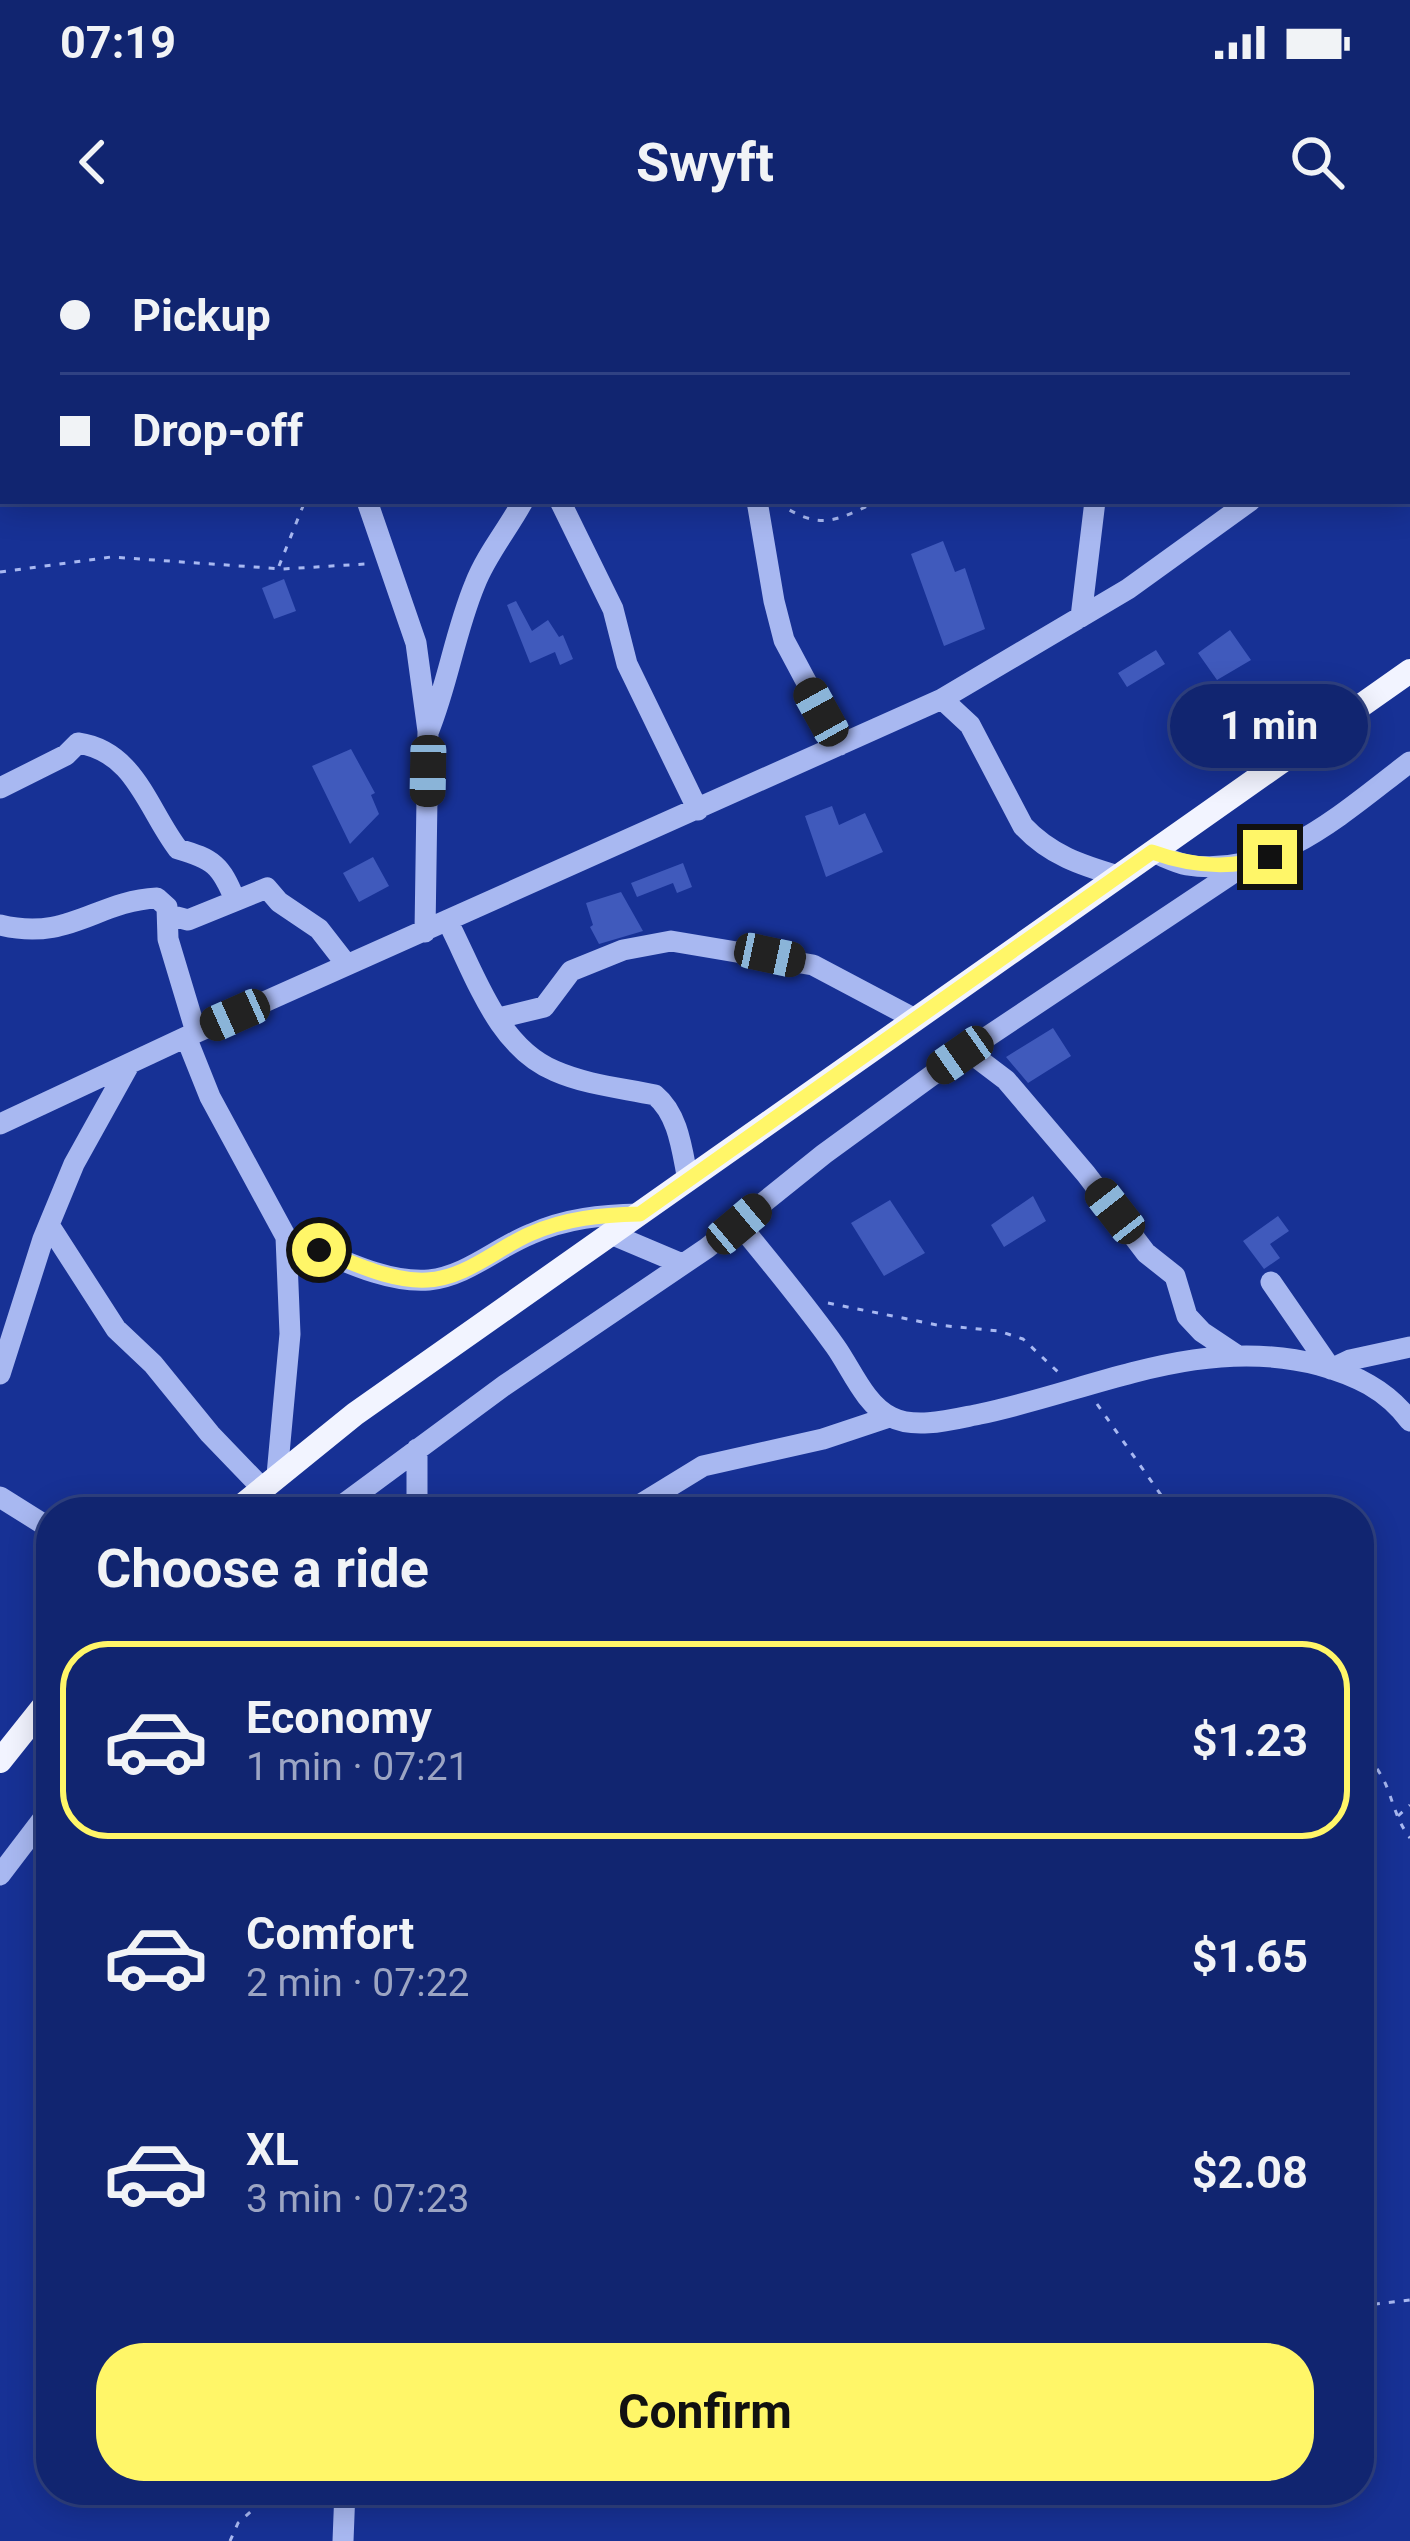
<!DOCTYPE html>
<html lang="en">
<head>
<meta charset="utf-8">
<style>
	:root { --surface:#112570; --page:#1a2d75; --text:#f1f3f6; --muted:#9ca5c3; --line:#304283; --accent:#fff668 }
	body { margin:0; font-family:Roboto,sans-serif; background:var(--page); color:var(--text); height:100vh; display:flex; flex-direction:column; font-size:45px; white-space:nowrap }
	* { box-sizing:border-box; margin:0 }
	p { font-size:39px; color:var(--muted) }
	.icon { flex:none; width:66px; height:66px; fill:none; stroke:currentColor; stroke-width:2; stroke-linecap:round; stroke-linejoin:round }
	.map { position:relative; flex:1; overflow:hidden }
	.side { position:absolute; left:36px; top:1257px; width:1338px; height:1008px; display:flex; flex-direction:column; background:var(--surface); border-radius:48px; box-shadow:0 6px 30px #0003,0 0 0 3px var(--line) }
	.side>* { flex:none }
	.banner { position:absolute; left:0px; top:0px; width:1410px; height:264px; box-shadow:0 6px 30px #0003,0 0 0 3px var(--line); display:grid; align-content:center; height:264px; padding:0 60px; background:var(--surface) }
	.end { position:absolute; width:54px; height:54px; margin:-27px; border:15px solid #fff668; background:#111; box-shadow:0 0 0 6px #111 }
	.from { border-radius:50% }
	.bubble { position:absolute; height:84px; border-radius:42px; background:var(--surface); box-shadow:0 6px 30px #0003,0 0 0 3px var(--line); font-size:39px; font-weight:700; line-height:84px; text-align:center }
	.car { position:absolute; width:36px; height:72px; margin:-36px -18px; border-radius:15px; box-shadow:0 0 9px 3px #0007; background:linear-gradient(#222 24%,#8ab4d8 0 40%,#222 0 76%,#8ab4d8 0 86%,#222 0) }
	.banner b { display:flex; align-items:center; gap:42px; height:114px; font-size:45px }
	.banner b+b { border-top:3px solid var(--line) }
	.banner i { width:30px; height:30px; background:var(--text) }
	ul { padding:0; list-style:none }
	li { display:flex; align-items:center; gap:36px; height:198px; margin:0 24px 18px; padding:0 36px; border:6px solid transparent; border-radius:48px }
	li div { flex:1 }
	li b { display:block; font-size:45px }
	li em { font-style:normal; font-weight:700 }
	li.on { border-color:var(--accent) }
	li>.icon { width:108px; height:108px; stroke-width:1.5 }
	h2 { padding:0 60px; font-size:54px; line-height:144px }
	.cta { display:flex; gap:24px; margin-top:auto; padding:24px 60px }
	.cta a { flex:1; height:138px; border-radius:48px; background:var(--accent); color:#111; font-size:48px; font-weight:700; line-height:138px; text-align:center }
	.status { display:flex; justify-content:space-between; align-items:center; height:84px; padding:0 60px; background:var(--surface); direction:ltr }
	.status svg { height:33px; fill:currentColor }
	header { display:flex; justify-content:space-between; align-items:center; height:156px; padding:0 60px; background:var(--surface); font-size:54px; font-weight:700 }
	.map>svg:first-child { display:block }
</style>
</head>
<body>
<div class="status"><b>07:19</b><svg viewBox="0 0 49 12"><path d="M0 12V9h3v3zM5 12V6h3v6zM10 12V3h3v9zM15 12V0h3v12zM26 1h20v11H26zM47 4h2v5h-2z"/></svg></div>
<header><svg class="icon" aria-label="back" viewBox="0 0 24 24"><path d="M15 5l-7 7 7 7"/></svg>Swyft<svg class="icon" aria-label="search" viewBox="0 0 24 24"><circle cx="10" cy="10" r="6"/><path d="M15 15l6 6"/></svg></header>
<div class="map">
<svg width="1410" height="2301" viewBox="0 0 1410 2301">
	<rect width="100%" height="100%" fill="#173195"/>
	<path fill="#405abc" d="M943,301L955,332L965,328L985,389L944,406L911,314Z
		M284,339L296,371L274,379L262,348Z
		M516,361L532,391L548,380L559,397L563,395L573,419L560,425L555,412L530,423L507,365Z
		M1230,390L1251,420L1217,440L1198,413Z
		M1156,410L1165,424L1127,447L1118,433Z
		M351,509L375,553L371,555L379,574L350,604L312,526Z
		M832,566L839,585L865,573L883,612L826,637L805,576Z
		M373,617L389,646L359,662L343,633Z
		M683,623L692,647L677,653L673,643L637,657L631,643Z
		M621,652L643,691L599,704L590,687L593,685L586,663Z
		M1053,788L1071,816L1028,843L1006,817Z
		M1033,956L1046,981L1004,1007L991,985Z
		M890,960L925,1013L884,1036L851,983Z
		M1278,976L1289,991L1270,1004L1280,1018L1264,1029L1243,1001Z"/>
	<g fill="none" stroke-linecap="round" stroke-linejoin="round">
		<path stroke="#a8b8f1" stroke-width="3" stroke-dasharray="6 9" stroke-linecap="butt" d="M1407,82L1410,81
			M777,262C819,291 834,282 878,261
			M279,326L305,261
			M0,332L111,317L283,329L365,324
			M828,1063L937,1085L999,1091L1023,1099L1058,1132
			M1097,1164L1173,1272
			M1359,1505C1370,1519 1382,1533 1388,1550C1395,1569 1398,1582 1410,1598
			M1398,1576L1410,1565
			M1359,2066L1410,2060
			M230,2301L238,2283L275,2250"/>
		<path stroke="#a8b8f1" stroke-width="21" d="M277,0L278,3
			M692,0L694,3
			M1125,0L1126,3
			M1264,0V3
			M1365,0L1393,3
			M556,3L557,0
			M637,3L638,0
			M1407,181L1410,180
			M367,261L416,403L428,491L425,692
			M560,261L613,369L627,424L698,570
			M757,261L774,361L784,400L840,505
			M1081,377L1095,261
			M942,459L970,485L1023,586C1050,615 1081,625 1118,636
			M429,490C448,443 455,392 475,344C486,315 508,289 523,261
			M0,548L66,515L78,503C135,511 148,570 178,609C213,619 221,625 235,660
			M1152,612C1163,616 1176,623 1187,625C1274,639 1346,570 1410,522
			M169,675L188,680L267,648L279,662L319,689L347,725
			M448,682C475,734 497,807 555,831C587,845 622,848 655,855C679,875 682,911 688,940
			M0,685C69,702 96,661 157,658L167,667L168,699L196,792
			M499,778L544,767L571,731L623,710L671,701L813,725L915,779
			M186,797L210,857L286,997L290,1094L277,1235
			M960,815L977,818L1006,840L1086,934L1146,1013L1175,1036L1187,1076L1202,1092L1235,1114
			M0,884L186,797L942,459L1128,349L1250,261
			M739,984C772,1024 805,1064 835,1106C851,1128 865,1165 891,1177C916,1190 954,1179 980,1174C1094,1150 1201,1094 1319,1125C1355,1135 1386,1149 1410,1181
			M49,985L116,1089L153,1124L210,1194L262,1248
			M611,994L682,1024
			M286,997C329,1013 382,1044 429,1040C467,1036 496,1008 531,994C567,978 601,975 640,974
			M1271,1042L1331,1129L1350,1120L1410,1107
			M0,1134L43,999L74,924L129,825
			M0,1257L51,1289
			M333,1272L505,1145L707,1008L824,914L960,815L1245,625
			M417,1272V1209
			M628,1272L703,1226L823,1199L889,1177
			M0,1635L51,1568
			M343,2301L345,2250"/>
		<path stroke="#f2f4ff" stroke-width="24" d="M234,1272L355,1174L1410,431
			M0,1521L51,1457"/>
	</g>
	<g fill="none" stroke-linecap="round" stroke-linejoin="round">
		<path stroke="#fff668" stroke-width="15" d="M319,1010C352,1022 390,1042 427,1040C466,1038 496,1009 530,994C566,978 601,975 640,974L1152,612C1191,626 1229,630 1270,617"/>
	</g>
</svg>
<i class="end from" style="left:319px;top:1010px"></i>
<i class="end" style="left:1270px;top:617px"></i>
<div class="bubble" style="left:1170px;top:444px;width:198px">1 min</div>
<i class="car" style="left:821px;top:472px;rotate:331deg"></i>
<i class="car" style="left:428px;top:531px;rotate:181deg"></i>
<i class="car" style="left:770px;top:715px;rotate:102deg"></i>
<i class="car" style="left:235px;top:775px;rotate:246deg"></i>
<i class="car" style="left:960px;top:815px;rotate:235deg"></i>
<i class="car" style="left:1115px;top:971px;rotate:322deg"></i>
<i class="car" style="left:739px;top:984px;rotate:50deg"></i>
<div class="banner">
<b><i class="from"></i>Pickup</b>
<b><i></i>Drop-off</b>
</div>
<section class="side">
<h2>Choose a ride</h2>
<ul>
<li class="on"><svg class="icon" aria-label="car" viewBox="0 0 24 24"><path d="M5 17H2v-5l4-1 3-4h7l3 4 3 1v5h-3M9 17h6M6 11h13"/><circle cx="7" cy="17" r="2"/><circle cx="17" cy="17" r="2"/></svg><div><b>Economy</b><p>1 min · 07:21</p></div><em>$1.23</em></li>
<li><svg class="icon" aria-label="car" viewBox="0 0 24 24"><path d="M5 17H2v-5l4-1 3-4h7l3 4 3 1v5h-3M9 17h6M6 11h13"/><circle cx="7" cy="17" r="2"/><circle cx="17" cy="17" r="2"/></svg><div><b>Comfort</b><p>2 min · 07:22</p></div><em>$1.65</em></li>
<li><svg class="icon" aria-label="car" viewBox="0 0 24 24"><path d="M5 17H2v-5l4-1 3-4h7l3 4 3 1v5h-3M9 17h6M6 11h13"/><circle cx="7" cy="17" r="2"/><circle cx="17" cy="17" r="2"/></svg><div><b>XL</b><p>3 min · 07:23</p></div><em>$2.08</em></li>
</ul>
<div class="cta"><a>Confirm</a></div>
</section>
</div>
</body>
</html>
